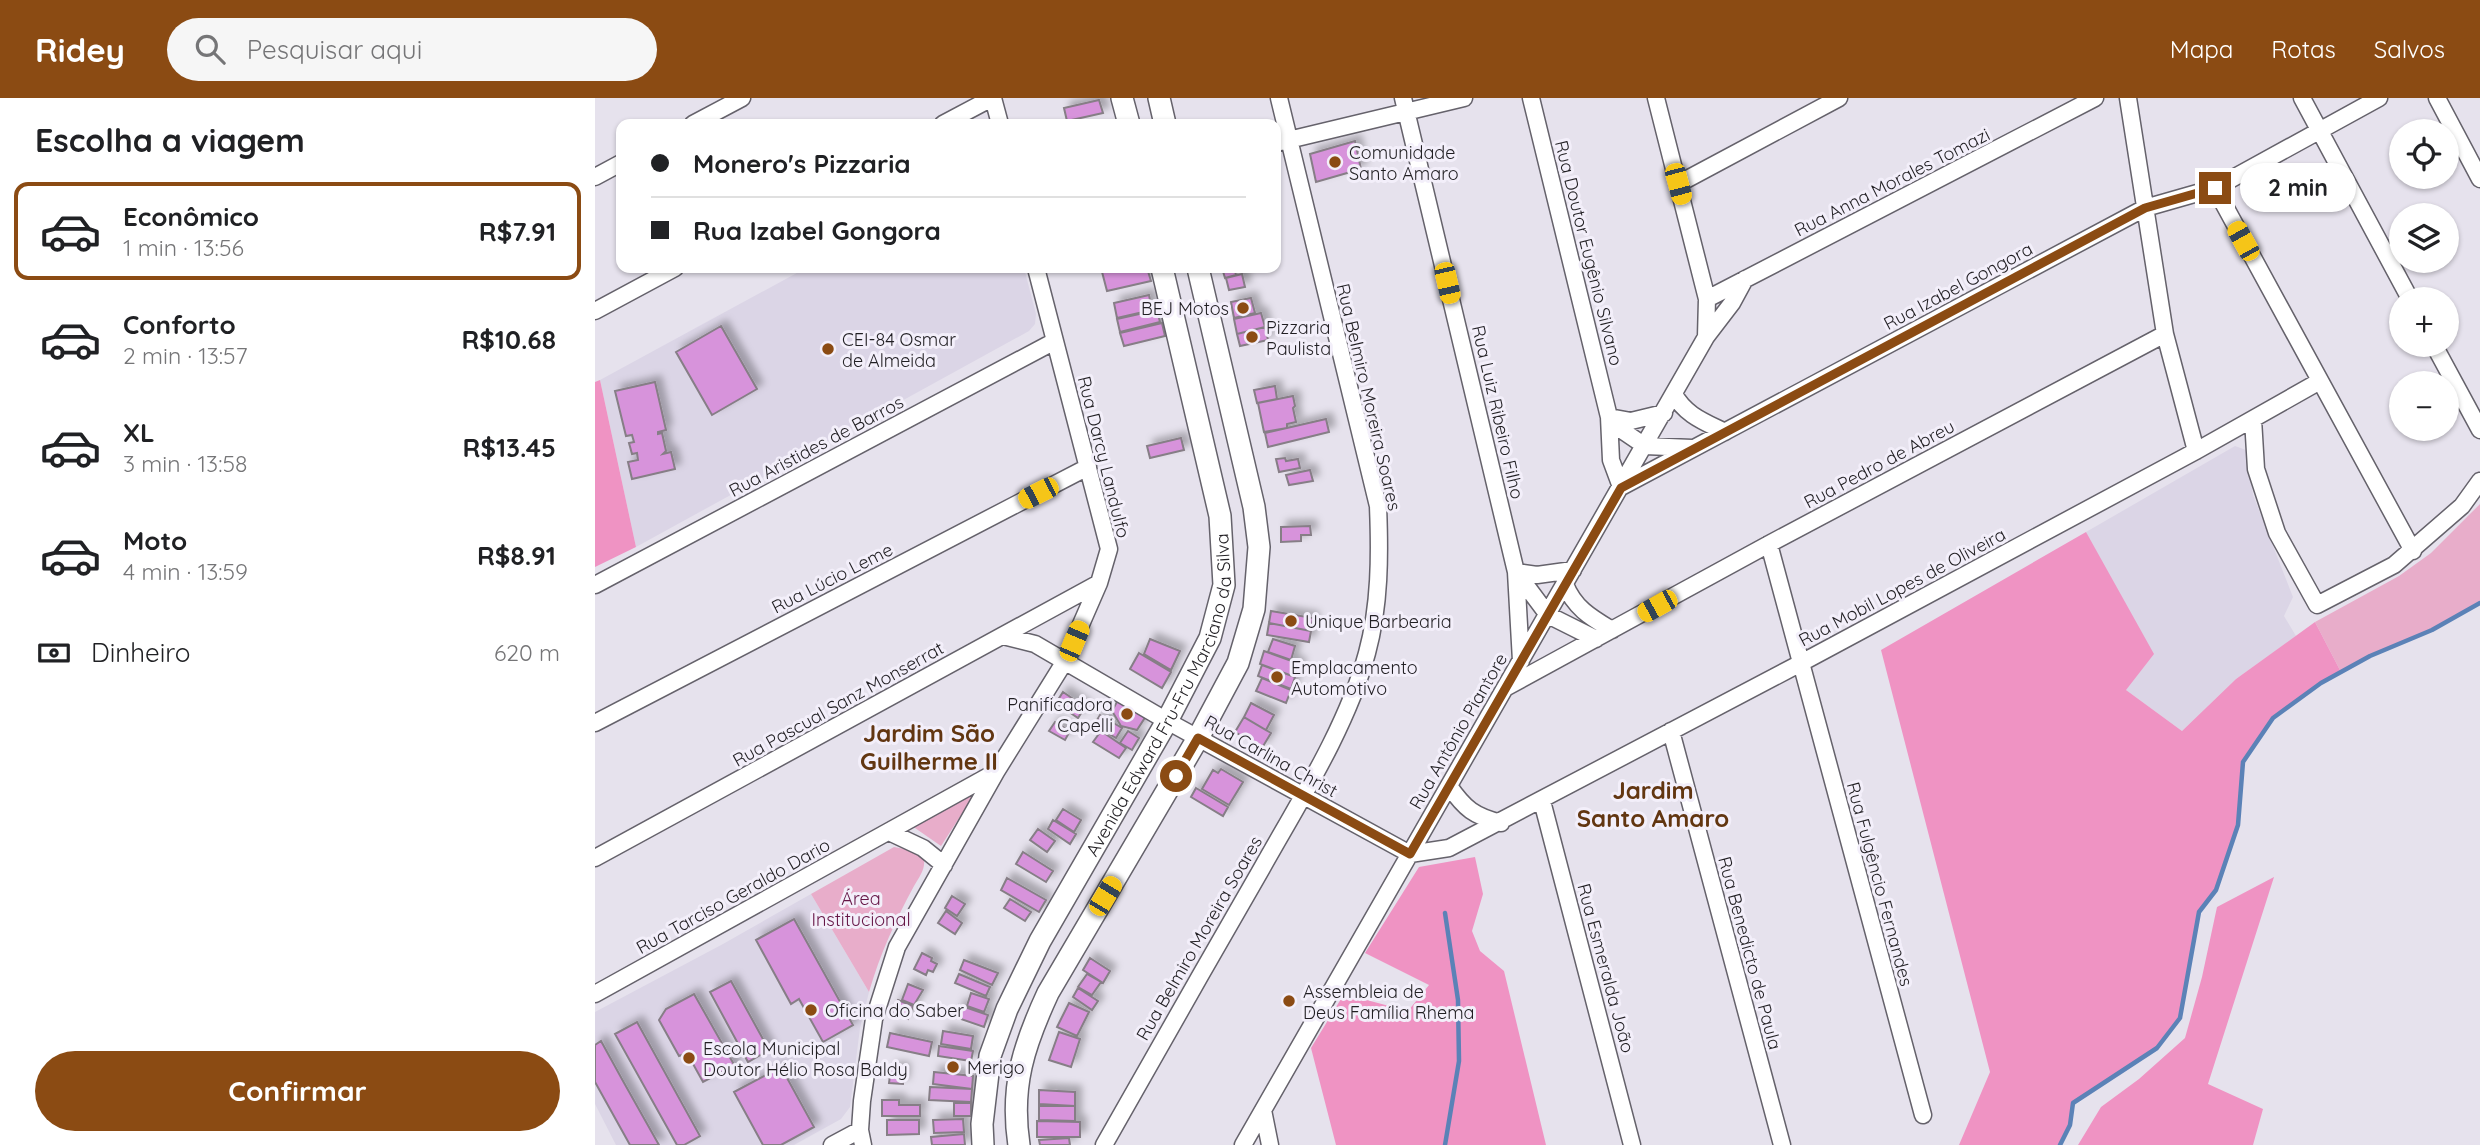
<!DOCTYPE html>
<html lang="pt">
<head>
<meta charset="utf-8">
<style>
	:root { --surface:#fff; --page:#f6f6f6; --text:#202124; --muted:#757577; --line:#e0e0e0; --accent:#8b4b13 }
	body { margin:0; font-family:Quicksand,sans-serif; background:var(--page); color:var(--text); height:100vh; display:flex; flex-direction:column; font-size:26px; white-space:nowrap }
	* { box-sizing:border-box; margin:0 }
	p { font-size:23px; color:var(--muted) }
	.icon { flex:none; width:38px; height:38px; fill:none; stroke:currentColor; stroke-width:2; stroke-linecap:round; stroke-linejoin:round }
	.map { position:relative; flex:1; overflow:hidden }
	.details { display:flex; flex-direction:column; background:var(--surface); width:595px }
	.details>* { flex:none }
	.top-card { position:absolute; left:21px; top:21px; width:665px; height:154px; border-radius:14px; box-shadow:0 2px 5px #0004; display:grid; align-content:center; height:154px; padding:0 35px; background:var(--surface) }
	.controls { position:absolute; left:1794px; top:21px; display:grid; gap:14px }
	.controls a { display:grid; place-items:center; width:70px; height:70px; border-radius:50%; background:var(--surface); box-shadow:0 2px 5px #0004; font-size:35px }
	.end { position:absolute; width:32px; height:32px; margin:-16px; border:9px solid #8b4b13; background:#fff; box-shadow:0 0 0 4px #fff }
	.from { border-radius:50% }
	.bubble { position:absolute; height:49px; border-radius:24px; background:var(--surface); box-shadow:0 2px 5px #0004; font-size:23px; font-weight:700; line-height:49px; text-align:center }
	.car { position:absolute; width:21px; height:42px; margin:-21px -10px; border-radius:9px; box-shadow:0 0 5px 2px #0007; background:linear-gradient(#f5c518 24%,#345 0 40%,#f5c518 0 76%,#345 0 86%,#f5c518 0) }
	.top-card b { display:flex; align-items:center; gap:24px; height:66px; font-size:26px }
	.top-card b+b { border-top:2px solid var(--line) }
	.top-card i { width:18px; height:18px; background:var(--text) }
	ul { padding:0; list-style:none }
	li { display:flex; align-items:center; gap:21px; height:98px; margin:0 14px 10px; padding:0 21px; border:4px solid transparent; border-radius:14px }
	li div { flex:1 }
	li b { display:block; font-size:26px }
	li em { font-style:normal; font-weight:700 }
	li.selected { border-color:var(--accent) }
	li>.icon { width:63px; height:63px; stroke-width:1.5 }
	h2 { padding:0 35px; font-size:32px; line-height:84px }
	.pay { display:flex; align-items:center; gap:18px; height:77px; padding:0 35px; font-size:26px }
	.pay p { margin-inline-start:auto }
	.action { display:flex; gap:14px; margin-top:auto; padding:14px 35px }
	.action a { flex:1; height:80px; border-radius:42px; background:var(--accent); color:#fff; font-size:28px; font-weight:700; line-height:80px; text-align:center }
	header { display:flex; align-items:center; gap:42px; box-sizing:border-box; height:98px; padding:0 35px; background:var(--accent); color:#fff }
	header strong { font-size:33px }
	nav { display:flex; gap:38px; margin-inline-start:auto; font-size:24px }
	.search { width:490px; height:63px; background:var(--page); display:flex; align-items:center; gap:18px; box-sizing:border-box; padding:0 24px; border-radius:38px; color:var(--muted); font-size:26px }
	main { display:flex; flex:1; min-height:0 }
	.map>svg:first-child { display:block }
</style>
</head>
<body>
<header>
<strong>Ridey</strong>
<div class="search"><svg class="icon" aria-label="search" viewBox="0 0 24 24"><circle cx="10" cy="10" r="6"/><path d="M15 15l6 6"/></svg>Pesquisar aqui</div>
<nav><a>Mapa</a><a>Rotas</a><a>Salvos</a></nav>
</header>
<main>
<section class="details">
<h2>Escolha a viagem</h2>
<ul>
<li class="selected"><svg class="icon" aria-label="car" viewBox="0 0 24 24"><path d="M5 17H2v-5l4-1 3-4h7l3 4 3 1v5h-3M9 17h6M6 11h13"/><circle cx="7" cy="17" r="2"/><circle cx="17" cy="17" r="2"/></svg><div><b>Econômico</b><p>1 min · 13:56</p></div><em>R$7.91</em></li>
<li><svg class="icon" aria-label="car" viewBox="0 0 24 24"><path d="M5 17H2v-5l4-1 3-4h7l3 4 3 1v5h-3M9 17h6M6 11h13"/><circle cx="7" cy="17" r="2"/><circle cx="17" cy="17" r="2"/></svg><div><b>Conforto</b><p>2 min · 13:57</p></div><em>R$10.68</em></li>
<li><svg class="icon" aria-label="car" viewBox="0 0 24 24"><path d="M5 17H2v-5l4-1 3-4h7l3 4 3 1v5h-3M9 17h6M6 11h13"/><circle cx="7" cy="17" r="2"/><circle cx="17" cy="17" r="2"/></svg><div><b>XL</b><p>3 min · 13:58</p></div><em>R$13.45</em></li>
<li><svg class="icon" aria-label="car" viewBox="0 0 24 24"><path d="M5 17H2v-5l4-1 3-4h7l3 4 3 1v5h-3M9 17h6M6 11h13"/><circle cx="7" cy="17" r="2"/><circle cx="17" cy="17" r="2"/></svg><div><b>Moto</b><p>4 min · 13:59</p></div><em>R$8.91</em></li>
</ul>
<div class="pay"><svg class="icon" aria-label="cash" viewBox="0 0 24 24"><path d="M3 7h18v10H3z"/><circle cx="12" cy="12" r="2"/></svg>Dinheiro<p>620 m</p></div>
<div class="action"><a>Confirmar</a></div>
</section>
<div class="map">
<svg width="1885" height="1047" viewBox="0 0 1885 1047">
	<defs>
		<filter id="shadow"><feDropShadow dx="6" dy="-6" stdDeviation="3.5" flood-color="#0004"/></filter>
	</defs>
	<rect width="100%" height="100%" fill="#e6e2ed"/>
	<path fill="#dbd5e6" d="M211,170H429L441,216L440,226L434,233L41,449L5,282Z
		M1640,348L1651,352L1658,397L1698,499L1689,518L1701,538L1641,581L1587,633L1531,592L1497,449L1491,434Z
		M216,796L274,894L265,930L255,1009L246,1021L199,1047H21L0,1006V914L128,846Z"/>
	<path fill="#e8adca" d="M1885,406V505L1837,532L1775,558L1746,574L1720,524L1804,478L1836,455Z
		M375,694L379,697L346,748L320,730L310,729Z
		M299,749L321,753L328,758C332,769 325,778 319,788C300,823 285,856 274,894L216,796Z"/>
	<path fill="#ef93c3" d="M5,282L41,449L0,469V284Z
		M1491,434L1559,556L1531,592L1587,633L1641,581L1720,524L1746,574L1726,585L1678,620L1648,664L1643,727L1621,792L1604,814L1585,920L1562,950L1479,1005L1475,1027L1465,1047H1364L1395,974L1286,552Z
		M880,759L888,796L877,833L885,853L909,873L951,1047H741L716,950L749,896L813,913L834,887L770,855L824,769Z
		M1679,779L1613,986L1668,1011L1658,1047H1483L1506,1009L1544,981L1590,940L1607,879L1622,809Z"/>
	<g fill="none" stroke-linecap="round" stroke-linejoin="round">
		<path stroke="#5b82b7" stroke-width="4.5" d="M850,1047L864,963L863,902L850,815
			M1465,1047L1475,1027L1478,1005L1562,950L1585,920L1604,814L1621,792L1643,727L1648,664L1678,620L1726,585L1775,558L1837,532L1885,505"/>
	</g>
	<path fill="#d793db" stroke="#867e86" stroke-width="2" filter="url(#shadow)" d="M504,2L508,15L472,23L469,10Z
		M760,43L766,71L721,84L715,56Z
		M506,170H552L556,183L512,193Z
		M627,170H649V171L640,173L641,177L630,180Z
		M647,176L650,189L634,192L631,180Z
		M554,197L557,212L522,220L519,205Z
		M656,200L660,215L639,220L636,204Z
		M562,212L565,224L525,234L522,221Z
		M666,215L670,229L642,236L639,221Z
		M567,225L570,238L529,248L525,235Z
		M126,228L162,291L117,317L81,254Z
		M670,229L673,242L645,248L642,236Z
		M60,284L71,332L63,334V336L67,335L71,353L68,356L76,354L80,371L37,381L33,364L43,362L42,355L37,356L34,345L39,344L37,337L31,338L20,293Z
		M680,288L682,301L662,305L659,292Z
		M698,298L700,308L698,310L701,324L692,326V330L669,334L663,305Z
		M731,321L734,334L673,349L670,335Z
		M586,340L589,352L555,360L552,348Z
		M690,360L691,363L703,361L705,370L684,374L681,361Z
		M715,372L718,383L694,387L691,377Z
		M715,428L716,437H706V443L686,444V429Z
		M676,513L718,520L716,533L674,525Z
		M674,525L716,533L714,544L672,537Z
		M555,541L585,553L576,572L549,556Z
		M678,541L700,548L696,562L673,554Z
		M669,553L705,566L700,579L665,566Z
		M544,555L576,574L567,590L535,571Z
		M667,567L700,579L696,591L663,578Z
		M667,580L696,592L691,605L661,593Z
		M468,594L490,609L483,620L461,605Z
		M523,602L551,618L542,632L526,628L517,613Z
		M656,605L679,617L671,632L649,619Z
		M505,617L527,630L521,640L499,627Z
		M649,619L676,635L667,650L640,634Z
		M460,624L475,633L470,642L454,633Z
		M506,633L531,650L524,660L498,644Z
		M533,633L544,640L537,652L525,645Z
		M626,671L648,684L634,707L607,691L618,672L623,675Z
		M601,690L633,709L628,718L596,699Z
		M468,711L486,722L479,734L461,722Z
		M458,722L481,736L475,746L453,731Z
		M443,731L460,743L452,754L435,742Z
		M428,754L458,773L451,784L421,766Z
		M412,780L451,802L444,814L406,792Z
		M357,798L370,806L362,818L350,810Z
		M415,801L436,814L430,823L409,810Z
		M351,813L367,825L360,836L343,825Z
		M199,821L258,927L228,944L204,901L196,906L161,842Z
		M327,855L337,860L336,863L342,866L338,874L333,872L331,877L319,871Z
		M495,860L515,873L508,885L488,872Z
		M369,862L403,875L397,887L365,872Z
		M364,876L395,889L391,898L360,885Z
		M492,876L506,884L497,897L483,889Z
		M136,883L174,952L153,964L115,894Z
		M313,886L328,892L319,907L307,902Z
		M483,890L503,903L497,912L478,899Z
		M376,895L394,901L389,914L372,908Z
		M99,896L141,970L128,977L127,974L108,984L92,955L84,958L64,922L71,911Z
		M303,902L318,908L313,921L297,915Z
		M474,905L494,914L482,938L462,929Z
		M364,907L393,917L389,929L360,919Z
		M42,924L105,1038L89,1047H82L20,936Z
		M348,933L378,938L376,951L346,946Z
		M464,934L485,941L476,969L454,962Z
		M295,935L337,944L334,958L292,949Z
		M6,943L28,983L64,1047H35L0,984V947Z
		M344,948L378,953L376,963L343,958Z
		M186,969L219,1029L186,1047H168L139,994Z
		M296,970L309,971L308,986L294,985Z
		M339,974L378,978L377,991L338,986Z
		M335,989L377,991L376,1004L334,1002Z
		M444,992L480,994V1008L444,1006Z
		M287,1002H304V1007H325V1018H287Z
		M359,1005H376V1018H359Z
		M444,1008H480V1023L444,1022Z
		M368,1021L369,1034L339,1035L338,1022Z
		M292,1022H324V1036L292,1037Z
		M442,1023L485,1024V1039H442Z
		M369,1036L370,1047H337L336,1039Z
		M474,1040L475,1047H445L444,1042Z"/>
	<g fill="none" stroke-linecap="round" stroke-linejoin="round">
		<defs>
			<path id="street" d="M398,0L405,26
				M808,0L921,474L953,517L1001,541
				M936,0L1014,319L1016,362L1026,389L1550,110L1620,90L1784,0
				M1533,0L1570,236L1601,353
				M1707,0L1815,201
				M1842,0L1885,81
				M98,26L147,0
				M348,26L397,0
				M681,45L869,0
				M0,79L26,65
				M1083,86L1244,0
				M1620,90L1818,453
				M1112,201L1500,0
				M0,213L80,170
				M1111,239L1137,205L1150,181
				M1839,247L1885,332
				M1079,296C1090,317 1110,324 1130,334
				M1014,319L1022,329L1050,348L1097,350
				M1014,319L1036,323L1069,315
				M1658,321L1661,371L1682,435L1722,507L1799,467L1867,408L1885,383
				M1174,446L1328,1017
				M970,486C979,510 997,520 1017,532
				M0,487L460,243
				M408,538L440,546L572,623L815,756L854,750L1206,565L1601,353L1725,283
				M926,563L921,474L942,477L978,472
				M912,589L1174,446L1570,236
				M0,625L493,369
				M1076,633L1187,1047
				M854,688C870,711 879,718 906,725
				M947,703L1037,1047
				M294,734L328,750L349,767
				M0,760L504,485
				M0,896L399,675
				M668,1012L675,1047
				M237,1047L265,1032
				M268,1047L265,1032L267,1003L279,921L302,849L401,674L470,563L504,485L514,451L441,170
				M509,1047C561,955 614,862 667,770C704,704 752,629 772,555C785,507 785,457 783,408L684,0
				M648,1047L1111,239L1112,201L1061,0"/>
			<g id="secondary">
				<path d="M527,0L534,26"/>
				<path d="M564,0L570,26"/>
				<path id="s1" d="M388,1047L387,1026L395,958L412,911L445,843L572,623L615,540L629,487L625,418L567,170"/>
				<path d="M424,1047C415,988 429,947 453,895L603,640L643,565L659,511L664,449L659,409L603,170"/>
			</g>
		</defs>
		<use href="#street" stroke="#65626b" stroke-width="19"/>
		<use href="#secondary" stroke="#65626b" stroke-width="24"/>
		<use href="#street" stroke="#fff" stroke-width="16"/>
		<use href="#secondary" stroke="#fff" stroke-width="21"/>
	</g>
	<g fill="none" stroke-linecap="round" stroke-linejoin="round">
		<path stroke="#8b4b13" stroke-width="9" d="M581,678L603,640L815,756L1026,390L1550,110L1620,90"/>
	</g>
	<g fill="#8b4b13" stroke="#f3effa" stroke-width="2.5">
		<circle cx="740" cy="64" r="7"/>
		<circle cx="648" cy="210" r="7"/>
		<circle cx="657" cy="239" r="7"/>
		<circle cx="233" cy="251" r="7"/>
		<circle cx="696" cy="523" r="7"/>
		<circle cx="682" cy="579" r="7"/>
		<circle cx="532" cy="616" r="7"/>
		<circle cx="694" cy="903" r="7"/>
		<circle cx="216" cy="912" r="7"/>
		<circle cx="94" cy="960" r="7"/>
		<circle cx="358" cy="969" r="7"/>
	</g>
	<g text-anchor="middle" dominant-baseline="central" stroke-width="6" stroke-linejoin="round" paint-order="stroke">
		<g font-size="18" fill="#211f23" stroke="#f3effa" text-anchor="start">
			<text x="754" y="54">Comunidade<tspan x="754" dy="21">Santo Amaro</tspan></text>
			<text x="634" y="210" text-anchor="end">BEJ Motos</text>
			<text x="671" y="229">Pizzaria<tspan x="671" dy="21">Paulista</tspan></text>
			<text x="247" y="241">CEI-84 Osmar<tspan x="247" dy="21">de Almeida</tspan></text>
			<text x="710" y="523">Unique Barbearia</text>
			<text x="696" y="569">Emplacamento<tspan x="696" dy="21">Automotivo</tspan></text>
			<text x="518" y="606" text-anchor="end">Panificadora<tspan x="518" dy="21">Capelli</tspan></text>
			<text x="708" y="893">Assembleia de<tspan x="708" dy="21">Deus Família Rhema</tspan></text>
			<text x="230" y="912">Oficina do Saber</text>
			<text x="108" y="950">Escola Municipal<tspan x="108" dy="21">Doutor Hélio Rosa Baldy</tspan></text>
			<text x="372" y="969">Merigo</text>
		</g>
		<g font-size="18" fill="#211f23" stroke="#f3effa">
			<text transform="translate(1297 84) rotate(-27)">Rua Anna Morales Tomazi</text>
			<text transform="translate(994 155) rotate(76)">Rua Doutor Eugênio Silvano</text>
			<text transform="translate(1363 188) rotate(-28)">Rua Izabel Gongora</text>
			<text transform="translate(774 299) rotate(77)">Rua Belmiro Moreira Soares</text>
			<text transform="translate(903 314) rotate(77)">Rua Luiz Ribeiro Filho</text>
			<text transform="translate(221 348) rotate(-28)">Rua Aristides de Barros</text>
			<text transform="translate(509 359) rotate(76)">Rua Darcy Landulfo</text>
			<text transform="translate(1284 366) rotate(-28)">Rua Pedro de Abreu</text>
			<text transform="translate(237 480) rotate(-27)">Rua Lúcio Leme</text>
			<text transform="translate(1307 489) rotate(-28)">Rua Mobil Lopes de Oliveira</text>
			<text stroke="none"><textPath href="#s1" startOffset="492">Avenida Edward Fru-Fru Marciano da Silva</textPath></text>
			<text transform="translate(243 606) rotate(-29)">Rua Pascual Sanz Monserrat</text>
			<text transform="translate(863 633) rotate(-60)">Rua Antônio Piantore</text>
			<text transform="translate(676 658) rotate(29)">Rua Carlina Christ</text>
			<text transform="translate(1285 786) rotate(75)">Rua Fulgêncio Fernandes</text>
			<text transform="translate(138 798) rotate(-29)">Rua Tarciso Geraldo Dario</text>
			<text transform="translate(604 840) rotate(-60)">Rua Belmiro Moreira Soares</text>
			<text transform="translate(1155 855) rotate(75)">Rua Benedicto de Paula</text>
			<text transform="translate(1011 870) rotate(75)">Rua Esmeralda João</text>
		</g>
		<g font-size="18" fill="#651546" stroke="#f3effa">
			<text x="266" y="800">Área<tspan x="266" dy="21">Institucional</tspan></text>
		</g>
		<g font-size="24" font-weight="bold" fill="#623611" stroke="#f3effa">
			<text x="334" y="635">Jardim São<tspan x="334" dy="28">Guilherme II</tspan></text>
			<text x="1058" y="692">Jardim<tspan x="1058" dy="28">Santo Amaro</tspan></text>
		</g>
	</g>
</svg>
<div class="controls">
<a><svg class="icon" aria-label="locate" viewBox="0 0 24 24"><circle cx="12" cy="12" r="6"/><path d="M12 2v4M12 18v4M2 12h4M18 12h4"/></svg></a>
<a><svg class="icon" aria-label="layers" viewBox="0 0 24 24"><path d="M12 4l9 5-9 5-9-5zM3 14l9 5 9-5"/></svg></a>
<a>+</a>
<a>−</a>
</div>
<i class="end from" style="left:581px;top:678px"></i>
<i class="end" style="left:1620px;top:90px"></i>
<div class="bubble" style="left:1645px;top:65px;width:116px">2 min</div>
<i class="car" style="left:1083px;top:86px;rotate:165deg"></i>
<i class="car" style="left:1648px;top:143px;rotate:331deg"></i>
<i class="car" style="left:852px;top:185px;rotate:167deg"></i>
<i class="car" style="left:443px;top:395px;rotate:243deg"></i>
<i class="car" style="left:1062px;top:508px;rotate:241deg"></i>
<i class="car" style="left:479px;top:543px;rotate:23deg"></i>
<i class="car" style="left:510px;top:798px;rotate:31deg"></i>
<div class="top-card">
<b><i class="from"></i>Monero's Pizzaria</b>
<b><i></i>Rua Izabel Gongora</b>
</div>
</div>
</main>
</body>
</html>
